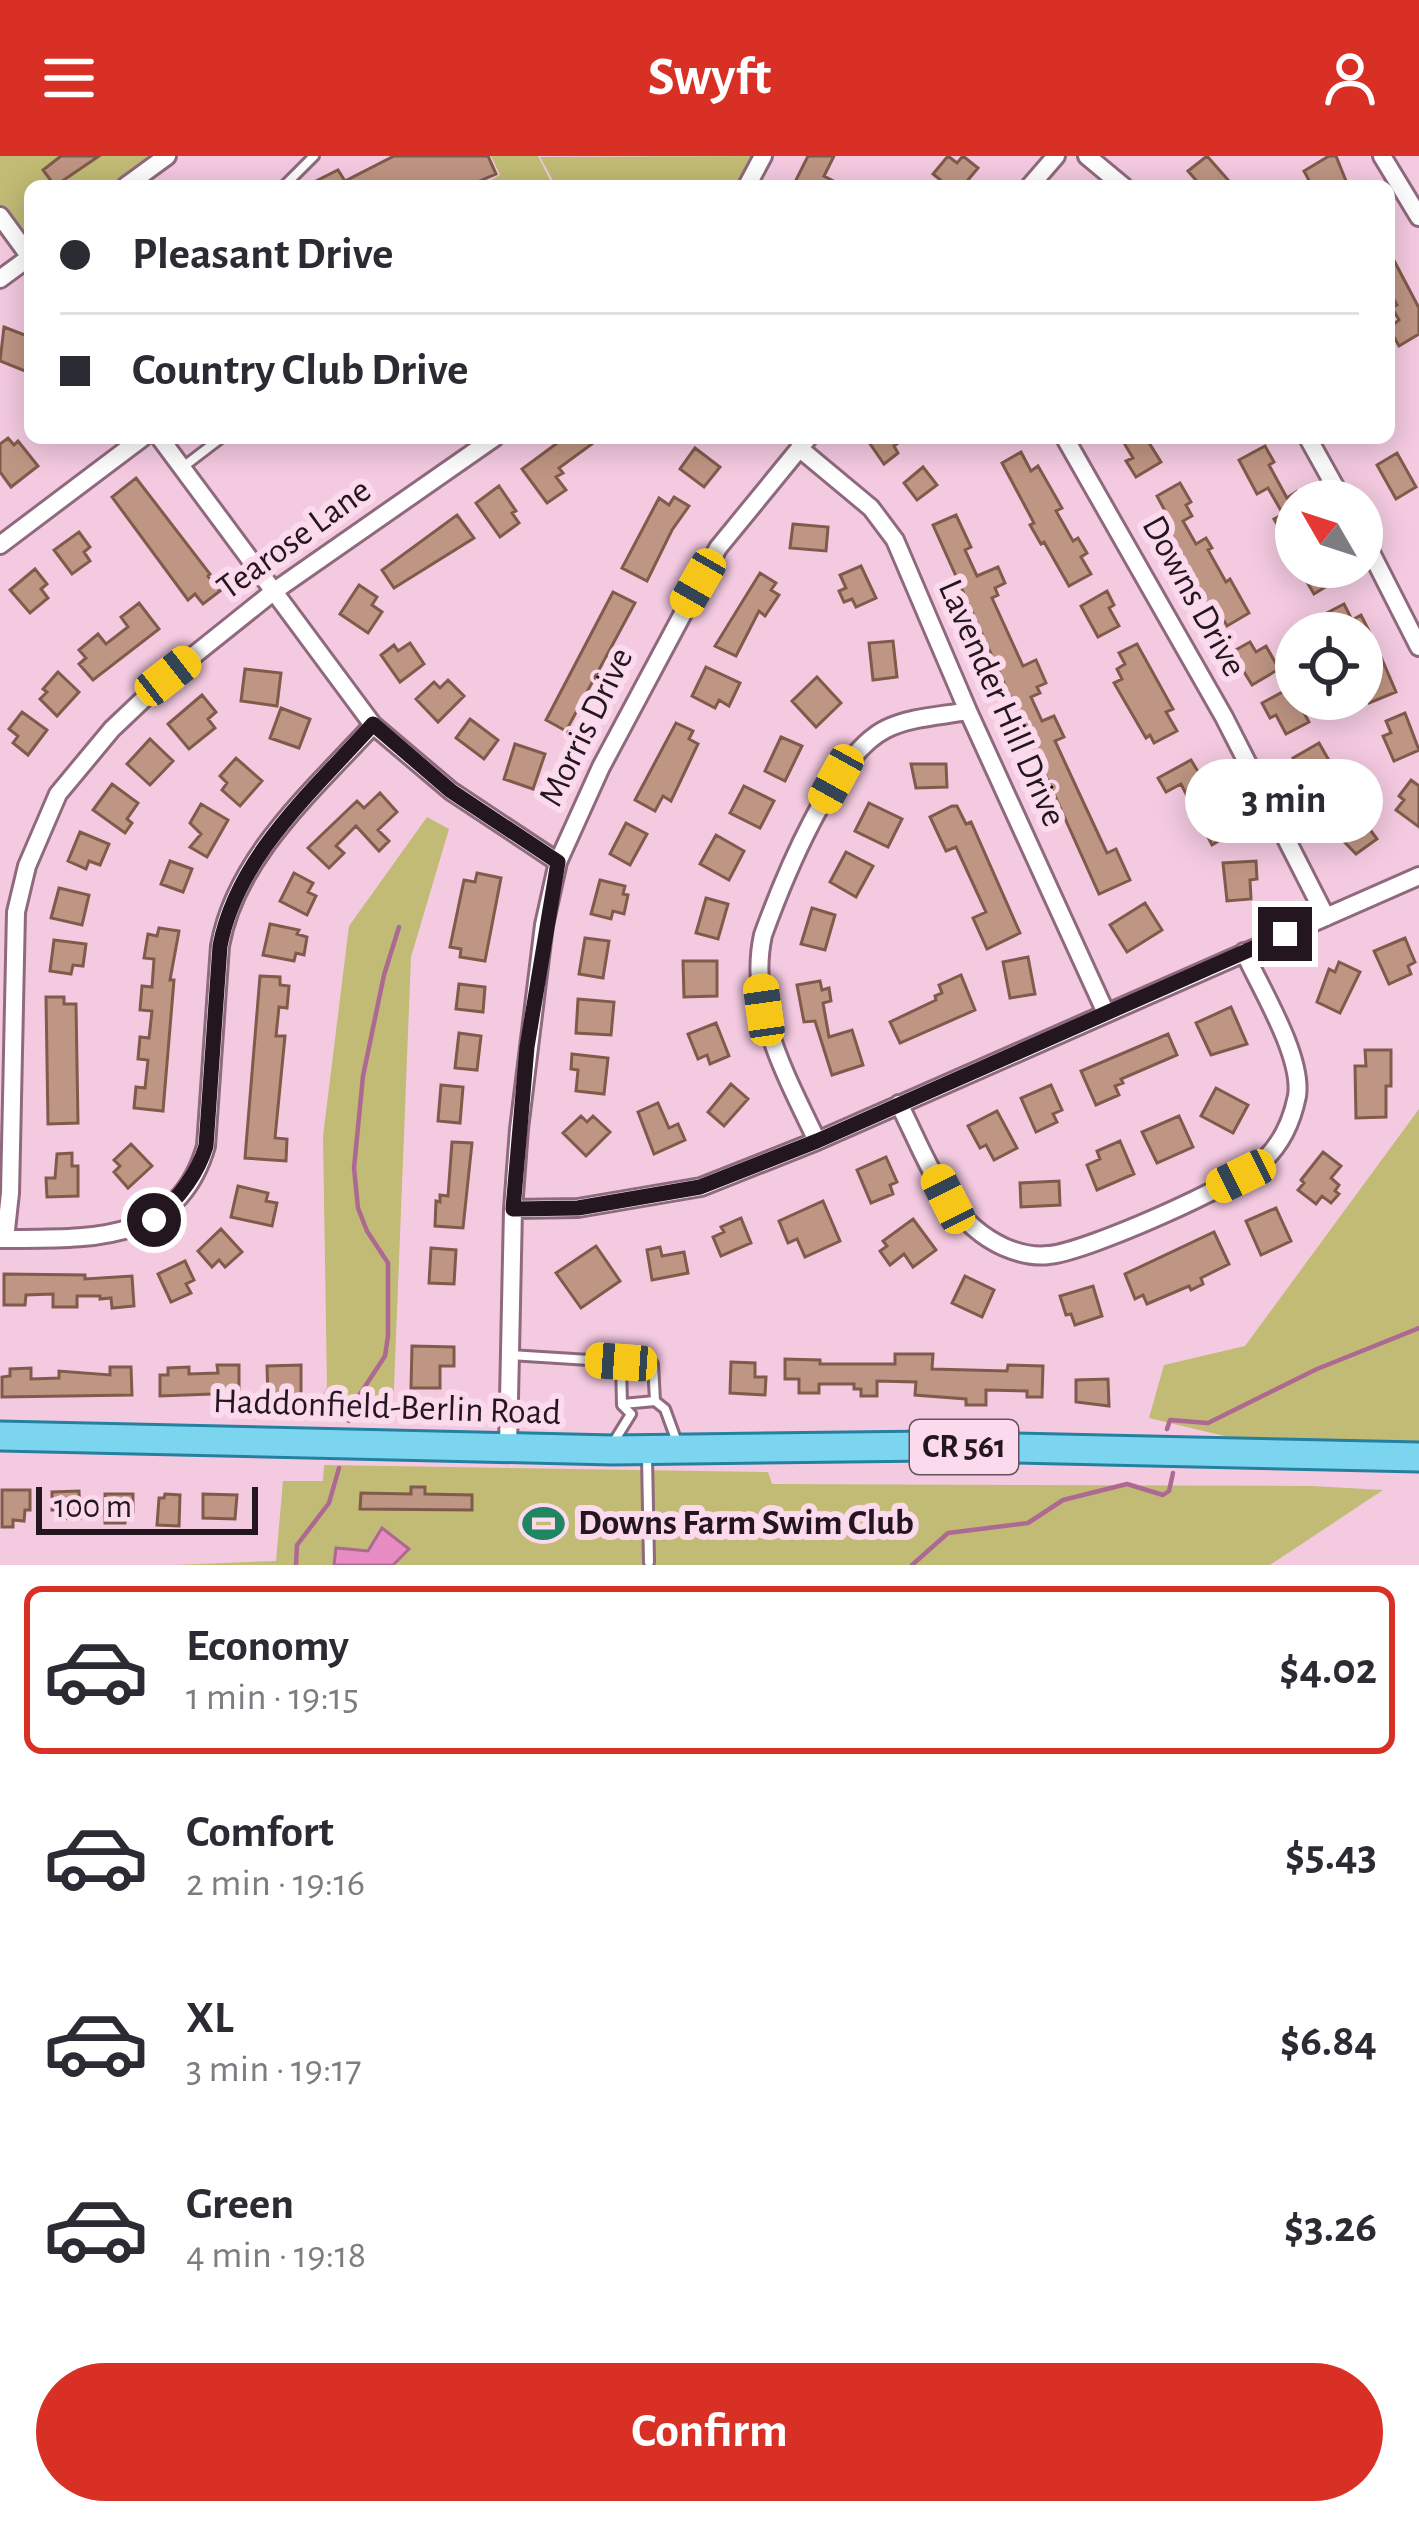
<!DOCTYPE html>
<html lang="en">
<head>
<meta charset="utf-8">
<style>
	:root { --surface:#fff; --page:#f2f2f3; --text:#2b2b33; --muted:#7c7c81; --line:#e1e1e2; --accent:#d93025 }
	body { margin:0; font-family:"Alegreya Sans",sans-serif; background:var(--page); color:var(--text); height:100vh; display:flex; flex-direction:column; font-size:45px; white-space:nowrap }
	* { box-sizing:border-box; margin:0 }
	p { font-size:39px; color:var(--muted) }
	.icon { flex:none; width:66px; height:66px; fill:none; stroke:currentColor; stroke-width:2; stroke-linecap:round; stroke-linejoin:round }
	.map { position:relative; height:1409px; overflow:hidden }
	.side { display:flex; flex-direction:column; background:var(--surface); flex:1 }
	.side>* { flex:none }
	.guide { position:absolute; left:24px; top:24px; width:1371px; height:264px; border-radius:18px; box-shadow:0 6px 30px #0003; display:grid; align-content:center; height:264px; padding:0 36px; background:var(--surface) }
	.needle { width:78px; rotate:309deg }
	.controls { position:absolute; left:1275px; top:324px; display:grid; gap:24px }
	.controls a { display:grid; place-items:center; width:108px; height:108px; border-radius:50%; background:var(--surface); box-shadow:0 6px 30px #0003; font-size:60px }
	.scale { position:absolute; left:36px; bottom:30px; width:222px; box-sizing:border-box; padding-left:12px; border:6px solid #24161e; border-top:0; font-size:33px; line-height:42px; white-space:nowrap; color:#24161e; -webkit-text-stroke:9px #fcdaed; paint-order:stroke }
	.end { position:absolute; width:54px; height:54px; margin:-27px; border:15px solid #24161e; background:#fff; box-shadow:0 0 0 6px #fff }
	.from { border-radius:50% }
	.bubble { position:absolute; height:84px; border-radius:42px; background:var(--surface); box-shadow:0 6px 30px #0003; font-size:39px; font-weight:700; line-height:84px; text-align:center }
	.car { position:absolute; width:36px; height:72px; margin:-36px -18px; border-radius:15px; box-shadow:0 0 9px 3px #0007; background:linear-gradient(#f5c518 24%,#345 0 40%,#f5c518 0 76%,#345 0 86%,#f5c518 0) }
	.guide b { display:flex; align-items:center; gap:42px; height:114px; font-size:45px }
	.guide b+b { border-top:3px solid var(--line) }
	.guide i { width:30px; height:30px; background:var(--text) }
	ul { padding:21px 0 0; list-style:none }
	li { display:flex; align-items:center; gap:36px; height:168px; margin:0 24px 18px; padding:0 12px; border:6px solid transparent; border-radius:18px }
	li div { flex:1 }
	li b { display:block; font-size:45px }
	li em { font-style:normal; font-weight:700 }
	li.active { border-color:var(--accent) }
	li>.icon { width:108px; height:108px; stroke-width:1.5 }
	.primary-button { display:flex; gap:24px; margin-top:auto; padding:24px 36px }
	.primary-button a { flex:1; height:138px; border-radius:72px; background:var(--accent); color:#fff; font-size:48px; font-weight:700; line-height:138px; text-align:center }
	header { display:flex; justify-content:space-between; align-items:center; height:156px; padding:0 36px; background:var(--accent); color:#fff; font-size:54px; font-weight:700 }
	.map>svg:first-child { display:block }
</style>
</head>
<body>
<header><svg class="icon" aria-label="menu" viewBox="0 0 24 24"><path d="M4 6h16M4 12h16M4 18h16"/></svg>Swyft<svg class="icon" aria-label="person" viewBox="0 0 24 24"><circle cx="12" cy="8" r="4"/><path d="M4 21q1-7 8-7t8 7"/></svg></header>
<div class="map">
<svg width="1419" height="1409" viewBox="0 0 1419 1409">
	<rect width="100%" height="100%" fill="#f4cae1"/>
	<path fill="#c1bb75" d="M0,0H167L126,30H30V101L0,60Z
		M491,0H538L553,30H488L486,27L500,19Z
		M763,0L747,30H556L540,1Z
		M427,661L449,673L411,801L393,1257H313L327,1231L323,980L349,770Z
		M1419,953V1288L1241,1284L1149,1262L1164,1209L1245,1190Z
		M324,1309L768,1316L772,1328L1312,1330L1383,1334L1270,1409H174L276,1405L283,1325H323Z"/>
	<path fill="#e88dc3" stroke="#ad6992" stroke-width="3" d="M382,1372L409,1393L393,1409H334L336,1392L368,1395Z"/>
	<g fill="none" stroke-linecap="round" stroke-linejoin="round">
		<path stroke="#ad6992" stroke-width="4.5" d="M349,1265L360,1238L385,1200L388,1180V1107L367,1075L358,1052L354,1012L363,920L384,819L399,771
			M1167,1273L1170,1264L1208,1267L1317,1213L1419,1172
			M296,1409L297,1389L329,1347L339,1312
			M912,1409L948,1377L1028,1367L1063,1344L1127,1328L1163,1339L1169,1335L1173,1317"/>
	</g>
	<path fill="#bf9583" stroke="#805a4a" stroke-width="3" d="M61,0H99L55,30L43,14Z
		M394,0H488L496,18L480,25L483,30H306L338,14L345,25Z
		M808,0H834L824,20L843,30H793Z
		M948,0L957,7L963,0L978,12L963,30H948L933,18Z
		M1207,0L1229,25L1222,30H1201L1188,15Z
		M1329,0H1336L1348,30H1312L1304,15Z
		M1389,95L1419,152V178L1399,190L1389,172L1399,164L1392,152L1397,149L1389,134Z
		M4,171L30,181V217L0,205Z
		M8,282L14,289L18,285L38,310L11,331L0,316V288Z
		M564,282H600L559,312L563,317L556,321L566,334L547,347L522,313Z
		M866,282H905L894,290L898,297L884,308Z
		M1121,282H1146L1161,306L1136,321L1126,305L1133,302Z
		M1265,290L1274,306L1269,309L1287,342L1296,336V400L1274,363L1283,358L1268,332L1257,338L1239,304Z
		M695,292L720,311L704,331L680,313Z
		M1021,296L1031,315L1038,310L1062,352L1056,355L1073,385L1078,382L1087,397L1081,401L1091,418L1069,430L1044,386L1041,388L1030,369L1034,367L1002,307Z
		M1397,297L1416,331L1396,343L1377,309Z
		M923,311L937,329L917,344L904,327Z
		M136,322L210,418L208,420L220,435L203,448L195,438L188,444L112,341Z
		M1180,327L1191,346L1186,349L1192,360L1183,365L1196,388L1206,382L1212,392L1208,394L1226,426L1230,423L1249,457L1227,470L1217,452L1211,455L1158,360L1165,355L1157,340Z
		M499,330L516,355L512,357L519,367L500,381L476,347Z
		M674,341L689,350L672,374L647,425L622,412L659,342L669,349Z
		M457,359L474,382L394,432L382,414Z
		M956,359L971,391L965,394L977,420L998,411L1005,427L995,432L998,439L992,442L1023,510L1036,504L1046,527L1037,531L1040,537L1031,541L1042,565L1054,560L1064,581L1055,585L1080,639L1107,697L1116,693L1130,724L1099,738L933,369Z
		M793,368L828,371L826,395L790,392Z
		M79,376L90,391L84,396L90,405L72,418L54,394Z
		M861,410L876,442L856,451L852,443L844,446L839,435L846,432L840,419Z
		M1298,411H1327L1335,425L1314,438Z
		M35,413L47,428L41,433L48,442L30,457L10,434Z
		M760,417L776,427L771,434L779,439L765,460L759,455L736,500L715,490Z
		M359,429L377,441L372,449L382,456L368,477L340,458Z
		M1107,435L1114,449L1109,452L1119,470L1098,481L1081,450Z
		M613,436L635,447L566,575L546,564Z
		M139,447L159,473L93,524L79,508L86,502L79,494L98,478L106,488L128,471L121,461Z
		M1344,448L1352,464L1361,459L1370,477H1328L1319,461Z
		M893,485L897,521L873,524L869,487Z
		M1250,486L1256,496L1266,490L1279,513L1252,529L1232,496Z
		M410,487L424,508L400,526L381,499L394,489L398,495Z
		M1137,488L1173,553L1166,556L1177,575L1154,587L1150,579L1146,582L1114,527L1122,523L1117,513L1125,508L1119,497Z
		M1381,501L1396,536L1369,547L1362,530V509Z
		M706,511L740,527L729,550L719,544L715,552L692,540Z
		M245,513L281,517L277,550L241,545Z
		M58,516L79,536L57,560L40,543L47,536L43,533Z
		M817,521L841,547L816,571L792,545Z
		M448,524L464,540L438,566L416,543L434,526L440,532Z
		M1290,532L1309,566L1286,578L1276,559L1270,562L1262,547Z
		M202,539L216,556L208,563L215,572L189,593L168,568Z
		M281,552L310,563L299,592L270,582Z
		M22,556L47,574L28,599L13,587L18,580L9,573Z
		M1405,557L1419,594L1394,605L1383,580L1391,577L1386,565Z
		M470,563L498,584L484,603L456,582Z
		M676,567L693,575L689,583L698,588L671,645L663,640L655,655L635,644Z
		M781,581L802,590L785,625L765,615Z
		M150,583L173,605L150,629L127,608Z
		M1319,587L1338,620L1318,632L1307,612L1301,615L1293,602Z
		M515,588L545,598L533,633L504,623Z
		M236,602L262,625L240,650L222,634L227,627L220,620Z
		M1191,604L1200,619L1208,614L1233,653L1224,659L1234,676L1212,689L1181,628L1166,636L1158,622Z
		M911,608H946L947,631L916,632Z
		M1411,624L1419,630V671L1396,654L1404,644L1399,640Z
		M112,628L138,647L127,663L132,667L125,677L93,654Z
		M744,630L774,645L760,672L730,657Z
		M380,637L397,656L378,674L389,685L379,695L356,670L336,690L344,697L329,712L308,692L357,645L364,652Z
		M869,647L902,663L888,691L855,675Z
		M201,648L228,664L207,701L190,691L201,678L190,667Z
		M952,650H957L966,668L971,666L1020,777L987,793L973,762L986,756L956,691L946,695L930,661Z
		M1354,652L1377,683L1356,698L1329,670Z
		M626,667L647,678L630,709L610,698Z
		M80,676L109,688L100,709L89,705L86,713L68,705Z
		M716,679L744,695L729,724L700,708Z
		M846,696L873,710L856,741L830,726Z
		M170,705L192,713L183,736L161,728Z
		M1256,705L1257,723L1250,724L1251,743L1227,745L1223,707Z
		M294,717L313,727L308,736L316,740L307,759L280,745Z
		M477,717L501,722L485,805L460,801L461,793L450,791L464,724L475,726Z
		M600,724L625,730L623,738L628,739L624,758L613,755L611,763L591,758Z
		M59,732L89,739L82,769L51,762Z
		M706,742L728,748L718,783L696,777Z
		M1145,747L1162,774L1127,796L1110,769Z
		M812,752L835,759L825,794L801,788Z
		M270,768L299,774L297,778L307,781L304,799L296,797L294,805L263,799Z
		M159,772L179,775L170,824H174L163,955L134,952L136,931L145,932L148,904L138,903L140,881L149,882L152,855L140,854L142,830L152,831L154,803L144,802L148,778L157,780Z
		M585,782L609,785L603,822L579,818Z
		M1405,782L1415,806L1408,810L1411,818L1389,828L1374,795Z
		M54,784L86,788L83,810L73,809L71,818L50,815Z
		M1028,801L1035,838L1010,842L1003,806Z
		M683,805H717V840L684,841Z
		M1339,806L1360,816L1340,857L1317,846L1329,813L1335,816Z
		M961,819L975,854L900,887L890,866L936,844L935,840L942,837L939,829Z
		M260,820L280,821V829L289,830L287,852L279,851L276,880H285L275,982L287,983L286,1005L245,1002Z
		M820,825L822,834L829,832L831,845L823,847L829,881L852,874L863,909L832,919L815,865L804,866L797,829Z
		M459,828L485,831L483,856L456,853Z
		M46,841H64V848H76L78,967L48,968Z
		M578,843L614,846L611,879L576,877Z
		M1231,851L1247,888L1211,899L1196,867Z
		M716,867L729,900L710,908L707,899L698,903L688,878Z
		M459,877L481,880L477,914L455,912Z
		M1168,878L1177,899L1121,923L1123,927L1115,930L1119,939L1096,949L1081,915Z
		M1365,894H1391V930H1386V961L1356,962L1355,910H1366Z
		M572,898L608,902L604,938L576,935L578,914L571,913Z
		M731,928L748,943L724,970L708,956Z
		M441,929L463,931L460,967L438,965Z
		M1051,929L1062,954L1053,958L1057,966L1036,976L1021,942Z
		M1216,932L1248,949L1233,977L1201,960Z
		M658,947L669,972L678,968L685,984L654,998L638,956Z
		M997,955L1017,992L994,1004L986,989L980,992L968,970Z
		M581,960L587,966L593,960L610,976L586,1000L563,977Z
		M1179,960L1193,991L1157,1007L1142,976Z
		M1120,985L1134,1018L1097,1034L1087,1009L1100,1003L1097,995Z
		M452,986L472,987L463,1072L435,1070L436,1045L440,1046V1039L448,1040Z
		M131,988L152,1010L128,1032L114,1016L120,1010L114,1004Z
		M1323,996L1341,1010L1331,1022L1339,1029L1335,1035L1339,1038L1331,1047L1322,1040L1316,1048L1298,1034L1304,1027L1301,1024Z
		M72,997V1010H78V1040L47,1041L46,1022H55L57,998Z
		M886,1001L897,1026L890,1029L893,1038L871,1047L857,1014Z
		M1059,1025L1060,1049L1021,1051L1020,1027Z
		M238,1030L268,1037L266,1045L277,1047L272,1070L231,1061Z
		M823,1045L840,1085L805,1101L797,1083L788,1087L779,1065Z
		M1276,1052L1291,1085L1261,1099L1246,1065Z
		M741,1062L751,1087L721,1100L713,1081L724,1076L721,1071Z
		M913,1063L936,1094L913,1111L904,1098L890,1109L880,1095L887,1090L883,1085Z
		M221,1073L242,1096L225,1111L219,1104L212,1111L198,1095Z
		M1214,1076L1229,1108L1201,1122L1203,1128L1191,1134L1189,1130L1147,1148L1143,1139L1135,1143L1125,1118Z
		M596,1090L620,1125L581,1152L556,1117Z
		M660,1091L662,1100L684,1096L688,1117L652,1124L647,1094Z
		M431,1092L456,1094L454,1128L429,1127Z
		M185,1105L194,1124L186,1128L191,1137L171,1146L158,1118Z
		M4,1118L85,1119V1123L132,1120L134,1150L112,1152L111,1142L100,1143V1140H77V1151H53V1138L26,1139L25,1149H4Z
		M965,1120L994,1134L982,1161L952,1147Z
		M1093,1130L1102,1160L1075,1169L1071,1158L1066,1159L1060,1140Z
		M412,1190L454,1191V1210H440V1232H411Z
		M895,1198H933L932,1213L1007,1215L1008,1209L1043,1210L1042,1241H1027V1235L986,1234V1249H966V1243L915,1239L916,1226L877,1225V1240H861V1233H854V1228H819V1237H799V1223H785V1203L820,1204V1208H895Z
		M731,1206L755,1207V1221H766L765,1239L730,1237Z
		M217,1209H239V1237L160,1240V1219H168V1212L189,1211V1218L218,1217Z
		M301,1209V1240L268,1241L267,1210Z
		M110,1211H131L132,1239L2,1241V1221L10,1220V1213L31,1212V1223L59,1222V1215L110,1219Z
		M1108,1223L1109,1250L1076,1246V1224Z
		M411,1331H425V1338L472,1339V1354L360,1353L361,1337L411,1338Z
		M2,1334H30V1354H25L24,1365L13,1364V1371H2Z
		M79,1335L80,1362L59,1363L58,1354H52V1336Z
		M105,1338H133V1356H125V1367H105Z
		M165,1338L180,1339L179,1370L157,1369L159,1342H164Z
		M203,1338L237,1339L235,1363L203,1362Z"/>
	<g fill="none" stroke-linecap="round" stroke-linejoin="round">
		<defs>
			<path id="lane" d="M284,30L314,0
				M183,311L221,282
				M510,1199L621,1206
				M623,1248L655,1245
				M613,1287L631,1258L622,1249L621,1206L626,1200L645,1199L653,1208L655,1245L665,1253L677,1286
				M647,1301L649,1406"/>
			<path id="street" d="M1087,0L1123,30
				M1382,0L1419,61
				M126,30L167,0
				M747,30L763,0
				M1030,30L1056,0
				M0,60L30,101L0,123
				M160,282L373,569L451,635L558,706
				M1065,282L1224,561L1326,761
				M1308,282L1343,345
				M799,292L871,352L895,384L968,555L1106,857
				M1362,379L1419,491
				M0,389L142,282
				M899,948C926,1001 946,1065 1004,1091C1018,1097 1034,1101 1049,1099C1086,1096 1237,1029 1264,1004C1283,986 1292,965 1297,940C1303,901 1261,833 1244,796
				M817,985C787,921 747,852 763,779C783,724 833,599 886,573C910,561 941,560 968,555
				M513,1053L578,1052L701,1031L817,985L1419,720
				M0,1083C85,1082 177,1091 206,990L220,790C236,700 314,634 373,569
				M5,1083L10,1037L16,756L27,710L58,638L112,573L168,520L273,436L494,282
				M508,1291L513,1053L519,973L544,769L558,706L601,611L718,392L808,282"/>
			<path id="primary" d="M0,1280L613,1294L930,1290L1419,1301"/>
		</defs>
		<use href="#lane" stroke="#8f697e" stroke-width="14"/>
		<use href="#street" stroke="#8f697e" stroke-width="22"/>
		<use href="#primary" stroke="#23809f" stroke-width="33"/>
		<use href="#lane" stroke="#fff" stroke-width="8"/>
		<use href="#street" stroke="#fff" stroke-width="16"/>
		<use href="#primary" stroke="#7bd5ef" stroke-width="27"/>
	</g>
	<g fill="none" stroke-linecap="round" stroke-linejoin="round">
		<path stroke="#24161e" stroke-width="15" d="M154,1064C178,1043 197,1020 206,990L220,790C237,700 314,634 373,568L451,635L558,706L527,891L513,1053L578,1052L700,1031L817,985L1285,778"/>
	</g>
	<defs>
		<symbol id="stadium-bare" viewBox="-9 -9 18 18"><path d="M0-5a6.5 5 0 1 0 0 10a6.5 5 0 1 0 0-10ZM-3.5-1.8h7v3.6h-7Z" fill="#1f8661" stroke="#fcdaed" stroke-width="2.5" paint-order="stroke"/></symbol>
	</defs>
	<g fill-rule="evenodd">
		<use href="#stadium-bare" x="514" y="1338" width="59" height="59"/>
	</g>
	<g text-anchor="middle" dominant-baseline="central" stroke-width="12" stroke-linejoin="round" paint-order="stroke">
		<rect fill="#fcdaed" stroke="#65515c" stroke-width="3" x="910" y="1264" width="108" height="54" rx="9"/>
		<g font-size="33" font-weight="bold" fill="#24161e">
			<text x="964" y="1291">CR 561</text>
		</g>
		<g font-size="36" fill="#24161e" stroke="#fcdaed">
			<text transform="translate(294 383) rotate(-36)">Tearose Lane</text>
			<text transform="translate(1194 440) rotate(61)">Downs Drive</text>
			<text transform="translate(1002 547) rotate(66)">Lavender Hill Drive</text>
			<text transform="translate(586 571) rotate(-64)">Morris Drive</text>
			<text transform="translate(387 1251) rotate(2)">Haddonfield-Berlin Road</text>
		</g>
		<g font-size="36" font-weight="bold" fill="#24161e" stroke="#fcdaed" text-anchor="start">
			<text x="578" y="1367">Downs Farm Swim Club</text>
		</g>
	</g>
</svg>
<div class="controls">
<a><svg class="needle" viewBox="-14 -14 28 28"><path d="M0-13l5 13h-10z" fill="#e53935"/><path d="M0 13l5-13h-10z" fill="#7c7c81"/></svg></a>
<a><svg class="icon" aria-label="locate" viewBox="0 0 24 24"><circle cx="12" cy="12" r="6"/><path d="M12 2v4M12 18v4M2 12h4M18 12h4"/></svg></a>
</div>
<div class="scale">100 m</div>
<i class="end from" style="left:154px;top:1064px"></i>
<i class="end" style="left:1285px;top:778px"></i>
<div class="bubble" style="left:1185px;top:603px;width:198px">3 min</div>
<i class="car" style="left:698px;top:427px;rotate:210deg"></i>
<i class="car" style="left:168px;top:520px;rotate:52deg"></i>
<i class="car" style="left:836px;top:623px;rotate:209deg"></i>
<i class="car" style="left:764px;top:854px;rotate:352deg"></i>
<i class="car" style="left:1241px;top:1020px;rotate:244deg"></i>
<i class="car" style="left:948px;top:1043px;rotate:333deg"></i>
<i class="car" style="left:621px;top:1206px;rotate:274deg"></i>
<div class="guide">
<b><i class="from"></i>Pleasant Drive</b>
<b><i></i>Country Club Drive</b>
</div>
</div>
<section class="side">
<ul>
<li class="active"><svg class="icon" aria-label="car" viewBox="0 0 24 24"><path d="M5 17H2v-5l4-1 3-4h7l3 4 3 1v5h-3M9 17h6M6 11h13"/><circle cx="7" cy="17" r="2"/><circle cx="17" cy="17" r="2"/></svg><div><b>Economy</b><p>1 min · 19:15</p></div><em>$4.02</em></li>
<li><svg class="icon" aria-label="car" viewBox="0 0 24 24"><path d="M5 17H2v-5l4-1 3-4h7l3 4 3 1v5h-3M9 17h6M6 11h13"/><circle cx="7" cy="17" r="2"/><circle cx="17" cy="17" r="2"/></svg><div><b>Comfort</b><p>2 min · 19:16</p></div><em>$5.43</em></li>
<li><svg class="icon" aria-label="car" viewBox="0 0 24 24"><path d="M5 17H2v-5l4-1 3-4h7l3 4 3 1v5h-3M9 17h6M6 11h13"/><circle cx="7" cy="17" r="2"/><circle cx="17" cy="17" r="2"/></svg><div><b>XL</b><p>3 min · 19:17</p></div><em>$6.84</em></li>
<li><svg class="icon" aria-label="car" viewBox="0 0 24 24"><path d="M5 17H2v-5l4-1 3-4h7l3 4 3 1v5h-3M9 17h6M6 11h13"/><circle cx="7" cy="17" r="2"/><circle cx="17" cy="17" r="2"/></svg><div><b>Green</b><p>4 min · 19:18</p></div><em>$3.26</em></li>
</ul>
<div class="primary-button"><a>Confirm</a></div>
</section>
</body>
</html>
